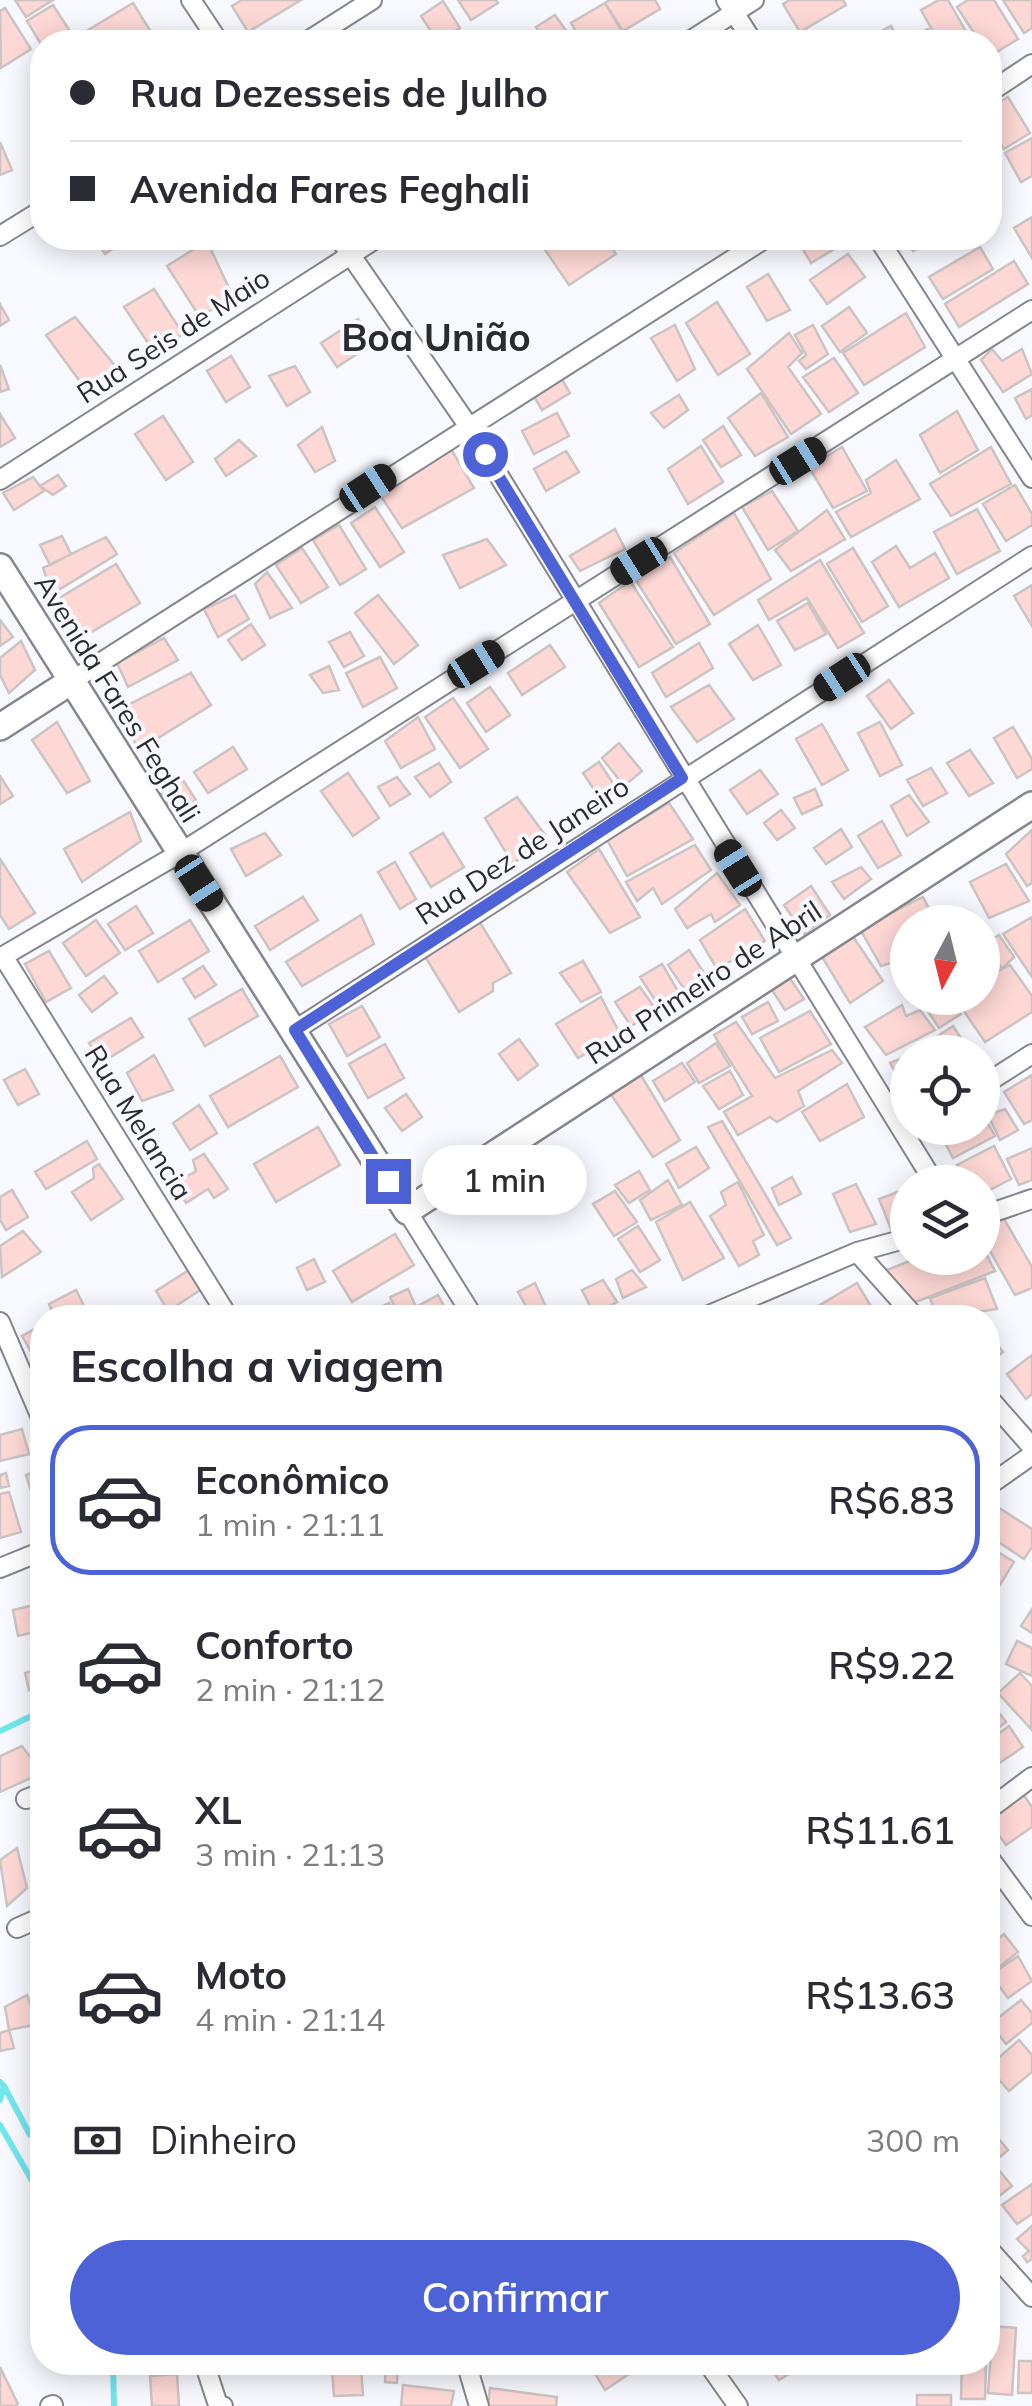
<!DOCTYPE html>
<html lang="pt">
<head>
<meta charset="utf-8">
<style>
	:root { --surface:#fff; --page:#f7f7f7; --text:#2b2b33; --muted:#7c7c81; --line:#e1e1e2; --accent:#4e62d7 }
	body { margin:0; font-family:Mulish,sans-serif; background:var(--page); color:var(--text); height:100vh; display:flex; flex-direction:column; font-size:38px; white-space:nowrap }
	* { box-sizing:border-box; margin:0 }
	p { font-size:32px; color:var(--muted) }
	.icon { flex:none; width:55px; height:55px; fill:none; stroke:currentColor; stroke-width:2; stroke-linecap:round; stroke-linejoin:round }
	.map { position:relative; flex:1; overflow:hidden }
	.side { position:absolute; left:30px; top:1305px; width:970px; height:1070px; display:flex; flex-direction:column; background:var(--surface); border-radius:40px; box-shadow:0 5px 25px #0003 }
	.side>* { flex:none }
	.top-card { position:absolute; left:30px; top:30px; width:972px; height:220px; border-radius:40px; box-shadow:0 5px 25px #0003; display:grid; align-content:center; height:220px; padding:0 40px; background:var(--surface) }
	.needle { width:65px; rotate:187deg }
	.fabs { position:absolute; left:890px; top:905px; display:grid; gap:20px }
	.fabs a { display:grid; place-items:center; width:110px; height:110px; border-radius:50%; background:var(--surface); box-shadow:0 5px 25px #0003; font-size:50px }
	.end { position:absolute; width:45px; height:45px; margin:-22px; border:12px solid #4e62d7; background:#fff; box-shadow:0 0 0 5px #fff }
	.from { border-radius:50% }
	.bubble { position:absolute; height:70px; border-radius:35px; background:var(--surface); box-shadow:0 5px 25px #0003; font-size:32px; font-weight:600; line-height:70px; text-align:center }
	.car { position:absolute; width:30px; height:60px; margin:-30px -15px; border-radius:12px; box-shadow:0 0 8px 2px #0007; background:linear-gradient(#222 24%,#8ab4d8 0 40%,#222 0 76%,#8ab4d8 0 86%,#222 0) }
	.top-card b { display:flex; align-items:center; gap:35px; height:95px; font-size:38px }
	.top-card b+b { border-top:2px solid var(--line) }
	.top-card i { width:25px; height:25px; background:var(--text) }
	ul { padding:0; list-style:none }
	li { display:flex; align-items:center; gap:30px; height:150px; margin:0 20px 15px; padding:0 20px; border:5px solid transparent; border-radius:40px }
	li div { flex:1 }
	li b { display:block; font-size:38px }
	li em { font-style:normal; font-weight:600 }
	li.active { border-color:var(--accent) }
	li>.icon { width:90px; height:90px; stroke-width:1.5 }
	h2 { padding:0 40px; font-size:45px; line-height:120px }
	.pay { display:flex; align-items:center; gap:25px; height:110px; padding:0 40px; font-size:38px }
	.pay p { margin-inline-start:auto }
	.button { display:flex; gap:20px; margin-top:auto; padding:20px 40px }
	.button a { flex:1; height:115px; border-radius:60px; background:var(--accent); color:#fff; font-size:40px; font-weight:600; line-height:115px; text-align:center }
	.map>svg:first-child { display:block }
</style>
</head>
<body>
<div class="map">
<svg width="1032" height="2406" viewBox="0 0 1032 2406">
	<rect width="100%" height="100%" fill="#f7f9fe"/>
	<g fill="none" stroke-linecap="round" stroke-linejoin="round">
		<path stroke="#72e6ed" stroke-width="6" d="M0,1731L42,1711
			M0,2082L4,2086L0,2100
			M4,2086L30,2135L42,2137
			M0,2125L42,2198
			M113,2362L114,2406"/>
	</g>
	<path fill="#fdd8d5" stroke="#ccc3c3" stroke-width="2.5" d="M15,0H53L26,17Z
		M242,0H301L248,32L232,6Z
		M458,0H496L498,3L471,20Z
		M610,0H655L660,9L623,31L605,3Z
		M790,0H843L846,5L800,32L783,4Z
		M939,0H948L972,42H939L921,10Z
		M968,0H994L1018,39L990,56V42H980L957,7Z
		M1003,0H1032V28L1024,33Z
		M443,1L460,28L438,42L421,16Z
		M133,3L151,32L134,42H84L80,35Z
		M605,3L628,42H582L571,23Z
		M53,5L77,42L42,46L27,21Z
		M5,8L31,49L1,68L0,11Z
		M555,15L574,42H547L536,27Z
		M891,26L901,42H875L872,36Z
		M928,29L937,42H904Z
		M345,33L349,42H326Z
		M1008,97L1030,133L1004,149L998,139L990,142V108Z
		M42,107V135L33,121Z
		M1032,138V176L1021,182L1005,153Z
		M0,142L12,170L0,175Z
		M1032,217V258L1014,228Z
		M95,238H129L105,254Z
		M537,238H605L616,254L569,285Z
		M804,238H829L836,248L811,263L798,241Z
		M905,238H937L913,251Z
		M207,241L234,299L199,316L167,266Z
		M980,247L993,269L943,299L929,277Z
		M848,254L865,277L827,304L810,280Z
		M1014,261L1028,284L959,327L945,304Z
		M768,274L790,310L767,321L747,287Z
		M154,289L183,334L154,352L124,307Z
		M717,302L750,354L718,375L686,323Z
		M0,304L9,320L0,326Z
		M849,307L867,333L840,352L822,326Z
		M906,313L925,347L864,385L843,353Z
		M75,317L116,367L84,387L46,335Z
		M358,319L374,343L337,367L321,343Z
		M675,325L695,369L677,381L651,338Z
		M813,325L828,354L806,369L799,361L806,355L795,335Z
		M789,333L802,353L788,367L821,414L791,434L747,369Z
		M992,349L1002,361L1022,349L1032,374L1003,392L981,360Z
		M231,356L250,387L226,402L207,371Z
		M834,358L858,393L829,412L803,377Z
		M0,365L9,389L0,392Z
		M295,366L310,392L287,406L269,376Z
		M561,378L570,393L542,410L533,395Z
		M1032,389V415L1026,419L1015,398Z
		M761,393L788,437L755,456L728,418Z
		M679,395L688,410L664,428L651,413Z
		M957,411L978,450L940,473L920,435Z
		M557,413L569,436L534,454L522,431Z
		M0,414L15,438L0,447Z
		M163,416L193,462L166,480L135,434Z
		M723,426L741,455L721,467L703,440Z
		M322,427L335,461L315,472L298,445Z
		M239,440L256,456L226,476L215,459Z
		M701,446L723,482L688,504L668,469Z
		M842,447L867,491L833,508L809,467Z
		M991,447L1011,484L951,516L930,484Z
		M451,449L474,488L402,528L378,492Z
		M566,451L579,472L546,491L534,469Z
		M896,460L920,499L851,537L836,512L871,493L866,480Z
		M58,475L66,486L53,495L40,486Z
		M33,477L44,491L14,510L3,493Z
		M1015,485L1032,514V525L1006,541L983,504Z
		M772,491L798,531L768,550L742,507Z
		M375,507L404,552L380,567L351,523Z
		M977,509L1000,551L957,574L934,532Z
		M827,510L845,539L791,571L775,550Z
		M734,513L771,579L714,615L674,553Z
		M339,525L366,569L340,585L313,540Z
		M615,529L625,549L580,571L570,556Z
		M62,536L71,554L50,565L40,545Z
		M106,537L117,554L52,594L43,568Z
		M487,539L506,565L460,588L443,555Z
		M896,546L910,568L935,553L949,578L899,607L872,562Z
		M302,548L328,587L301,603L276,565Z
		M853,548L888,606L862,622L827,564Z
		M670,557L710,624L676,644L636,580Z
		M820,560L864,633L838,648L807,598L769,620L758,600Z
		M116,564L140,603L80,639L56,600Z
		M267,572L292,608L270,618L255,584Z
		M630,581L673,647L639,667L599,603Z
		M1032,585V626L1014,596Z
		M235,595L249,619L218,637L204,609Z
		M378,595L418,645L394,664L355,613Z
		M808,603L826,634L795,650L777,621Z
		M0,620L13,637L0,646Z
		M251,624L265,645L242,660L228,640Z
		M758,625L781,665L753,680L729,644Z
		M350,632L364,656L344,667L329,642Z
		M164,638L178,660L128,687L117,663Z
		M21,641L35,670L9,693L0,675V658Z
		M699,643L713,668L666,697L652,673Z
		M550,645L565,667L522,695L508,673Z
		M380,657L397,688L363,707L346,673Z
		M329,666L339,690L323,693L310,675Z
		M191,673L211,705L139,750L118,710Z
		M889,680L913,713L891,729L867,696Z
		M709,685L734,719L697,742L671,707Z
		M490,687L510,715L486,732L467,703Z
		M453,698L488,749L460,768L425,717Z
		M418,717L435,749L401,768L385,741Z
		M57,722L90,781L67,793L32,740Z
		M880,722L902,765L880,776L858,733Z
		M822,724L848,770L822,785L796,739Z
		M1013,727L1032,759V769L1017,778L994,738Z
		M619,743L642,771L624,786L602,758Z
		M233,747L247,769L208,793L194,772Z
		M970,750L993,783L969,796L947,763Z
		M599,762L617,789L601,800L583,773Z
		M439,763L451,782L430,797L415,777Z
		M931,768L947,793L923,806L907,780Z
		M760,770L778,794L747,814L730,790Z
		M348,773L379,818L353,836L321,791Z
		M179,774L196,800L174,814L161,791Z
		M0,776L13,796L0,804Z
		M397,777L410,794L390,806L378,787Z
		M815,789L822,805L802,814L794,798Z
		M909,795L929,822L907,836L891,806Z
		M517,797L546,836L513,864L485,818Z
		M669,803L693,839L627,876L607,840Z
		M781,810L795,828L777,840L764,823Z
		M130,812L141,841L82,882L64,849Z
		M882,821L901,855L878,868L858,836Z
		M841,829L852,847L826,864L814,848Z
		M1032,830V883L1027,886L1006,854Z
		M265,833L281,855L246,876L231,849Z
		M443,833L464,867L431,887L410,853Z
		M695,845L711,870L662,904L653,888L637,901L626,882Z
		M599,849L640,917L610,933L567,872Z
		M0,859L35,913L9,929L0,915Z
		M395,862L416,899L400,909L378,872Z
		M1006,864L1029,901L989,918L970,882Z
		M861,867L871,879L844,899L832,882Z
		M717,873L740,905L715,922L711,914L687,928L675,909Z
		M811,886L830,915L804,934L784,905Z
		M303,897L318,920L270,950L255,926Z
		M923,897L936,922H908V958L881,966L860,929Z
		M136,906L153,933L125,950L108,924Z
		M745,909L765,941L717,969L700,940Z
		M361,915L374,944L302,986L286,962Z
		M1032,917V977L1003,934Z
		M96,920L120,953L86,976L63,943Z
		M190,920L209,951L158,982L139,951Z
		M479,921L511,973L493,983V991L459,1012L424,955Z
		M850,932L883,981L850,1003L819,952Z
		M999,935L1014,957L1002,969L999,964L982,970V946Z
		M689,950L710,982L689,996L668,965Z
		M49,951L71,988L46,1002L25,964Z
		M583,961L601,992L581,1002L560,973Z
		M662,964L681,996L660,1008L640,977Z
		M1010,965L1032,996V1012L985,1042L955,998H982V979Z
		M203,966L216,985L195,998L183,979Z
		M104,976L117,993L92,1012L79,995Z
		M789,977L804,999L785,1010L772,990Z
		M640,987L657,1011L631,1026L615,1002Z
		M242,989L258,1016L205,1046L189,1019Z
		M601,997L620,1034L578,1058L556,1024Z
		M940,998H951L961,1014L939,1028L925,1007Z
		M768,1002L778,1021L752,1034L742,1017Z
		M902,1005L906,1016L920,1010L935,1030L886,1055L865,1027Z
		M362,1006L380,1037L347,1056L329,1024Z
		M810,1011L831,1044L779,1072L760,1038Z
		M131,1018L143,1037L101,1063L89,1043Z
		M736,1022L775,1078L832,1050L842,1063L798,1091L804,1106L777,1122L770,1117L738,1135L724,1112L752,1096L714,1035Z
		M953,1026L970,1052H924L921,1047Z
		M519,1039L538,1065L518,1080L499,1054Z
		M716,1043L730,1066L699,1083L687,1063Z
		M385,1044L404,1078L368,1098L349,1064Z
		M154,1055L173,1090L142,1101L127,1073Z
		M280,1056L298,1087L228,1127L210,1096Z
		M908,1056V1093L890,1063Z
		M682,1063L695,1082L665,1101L653,1081Z
		M636,1067L680,1140L653,1157L608,1090Z
		M25,1069L39,1094L18,1105L4,1080Z
		M730,1071L743,1095L719,1109L703,1086Z
		M1032,1075V1120L1024,1124L1004,1092Z
		M847,1084L864,1117L820,1141L802,1112Z
		M406,1094L422,1117L402,1131L385,1108Z
		M199,1105L217,1133L190,1150L173,1123Z
		M1005,1109L1018,1130L1000,1140L988,1115Z
		M982,1113L995,1136L953,1158L939,1131L982,1128Z
		M722,1121L791,1238L777,1245L708,1127Z
		M318,1127L340,1165L276,1202L254,1164Z
		M87,1141L97,1159L46,1189L35,1172Z
		M994,1146L1011,1179L982,1194V1182H966L957,1165Z
		M696,1147L709,1168L679,1188L666,1164Z
		M1032,1148V1180L1019,1185L1007,1159Z
		M204,1154L228,1189L214,1198L208,1189L186,1203L174,1184L196,1171L193,1160Z
		M99,1164L123,1199L91,1220L72,1192L94,1178L93,1168Z
		M639,1171L650,1190L629,1203L615,1185Z
		M792,1177L801,1194L779,1205L772,1188Z
		M668,1180L682,1205L651,1220L640,1200Z
		M738,1182L764,1235L753,1241L759,1255L739,1266L710,1216L726,1205L721,1192Z
		M856,1184L876,1224L850,1232L833,1194Z
		M908,1188V1222L891,1229L879,1199Z
		M12,1190L28,1217L6,1230L0,1220V1197Z
		M615,1191L637,1222L614,1236L593,1204Z
		M690,1202L724,1258L683,1280L656,1222Z
		M1001,1214L1032,1267V1288L1015,1295L982,1237V1223Z
		M638,1226L660,1260L640,1272L618,1239Z
		M23,1231L41,1252L2,1277L0,1246Z
		M395,1234L414,1265L352,1302L333,1271Z
		M982,1246L995,1271L913,1303L882,1272L917,1258H982Z
		M314,1259L325,1282L307,1290L297,1268Z
		M189,1270L202,1289L168,1311L156,1291Z
		M632,1270L646,1287L623,1298L616,1279Z
		M985,1278L997,1309L937,1318L930,1298Z
		M603,1280L617,1302L594,1314L582,1290Z
		M535,1283L551,1318H533L518,1292Z
		M857,1283L878,1318H798Z
		M408,1289L421,1318H400L390,1297Z
		M76,1290L90,1318H55L49,1304Z
		M438,1295L446,1310L425,1318L418,1306Z
		M389,1303L396,1318H366L364,1315Z
		M519,1307L524,1318L498,1315Z
		M42,1325V1371L22,1336Z
		M988,1332L1003,1352L988,1364Z
		M1032,1355V1394L1026,1399L1007,1374Z
		M22,1429L29,1454L0,1461V1435Z
		M988,1438L998,1451L988,1459Z
		M42,1469V1526L26,1475Z
		M6,1473L9,1486L0,1488V1475Z
		M9,1492L21,1532L0,1538V1494Z
		M990,1502L1032,1529V1547L1024,1559L988,1535Z
		M998,1552L1014,1562L1000,1585L988,1578Z
		M38,1604L42,1630L18,1636L13,1610Z
		M1032,1609V1633L1021,1626Z
		M1017,1641L1032,1648V1676L1006,1664Z
		M42,1667V1688L29,1690L25,1673Z
		M1020,1673L1032,1686L1031,1729L998,1693Z
		M989,1700L1006,1722L988,1736V1701Z
		M1009,1726L1023,1747L995,1766L988,1755V1741Z
		M22,1746L42,1773L0,1792V1756Z
		M1023,1794L1032,1807V1827L1006,1845L988,1820Z
		M17,1848L27,1888L7,1906L0,1860Z
		M1004,1934L1018,1952L988,1976V1947Z
		M1018,1956L1032,1981L1008,1998L991,1975Z
		M42,1986V2009L33,1988Z
		M27,1995L38,2024L9,2030L5,2007Z
		M1021,2000L1032,2013V2023L1006,2044L990,2024Z
		M9,2030L14,2048L0,2051V2033Z
		M1019,2040L1032,2055V2072L1009,2091L988,2067Z
		M994,2133L1008,2150L988,2167V2139Z
		M998,2169L1012,2186L990,2203L988,2178Z
		M1032,2184V2214L1017,2224L1002,2205Z
		M1032,2226V2259L1027,2262L1023,2256L1029,2251L1017,2239Z
		M993,2326L1016,2328L1012,2395L988,2393Z
		M1019,2361H1032V2393H1018Z
		M386,2362H398L397,2383L385,2382Z
		M484,2362H543V2366Z
		M588,2362H647L605,2390Z
		M767,2362H808L779,2380Z
		M962,2362H986L985,2399H961Z
		M0,2367L18,2404L15,2406H0Z
		M361,2368L363,2395L334,2396L332,2370Z
		M177,2374L179,2406H152L150,2376Z
		M403,2385L454,2391L451,2406H401Z
		M490,2388L557,2397L556,2406H488Z
		M917,2395H951V2406H917Z"/>
	<g fill="none" stroke-linecap="round" stroke-linejoin="round">
		<defs>
			<path id="street" d="M191,0L219,42
				M726,0L753,42
				M306,42L372,0
				M688,42L754,0
				M990,92L1032,64
				M0,236L42,210
				M339,238L467,424L934,1182
				M878,238L1032,478
				M0,480L377,238
				M70,682L766,238
				M3,956L229,1318
				M0,958L180,853L1032,310
				M295,1030L1032,556
				M982,1086L1032,1054
				M407,1211L474,1318
				M982,1216L1032,1199
				M857,1252L916,1318
				M702,1318L857,1252L908,1238
				M0,1322L42,1420
				M988,1397L1032,1447
				M988,1486L1032,1455
				M0,1568L42,1551
				M26,1799L42,1793
				M988,1810L1032,1777
				M988,1856L1032,1916
				M17,1928L42,1917
				M988,2248L1032,2297
				M204,2362L218,2405L223,2406
				M466,2362L479,2406
				M707,2362L738,2406
				M50,2406L53,2405"/>
			<path id="secondary" d="M0,567L407,1211L1032,805
				M0,727L70,682"/>
		</defs>
		<use href="#street" stroke="#86878e" stroke-width="22"/>
		<use href="#secondary" stroke="#86878e" stroke-width="30"/>
		<use href="#street" stroke="#fff" stroke-width="18"/>
		<use href="#secondary" stroke="#fff" stroke-width="25"/>
	</g>
	<g fill="none" stroke-linecap="round" stroke-linejoin="round">
		<path stroke="#4e62d7" stroke-width="12" d="M388,1181L295,1030L682,778L485,454"/>
	</g>
	<g text-anchor="middle" dominant-baseline="central" stroke-width="8" stroke-linejoin="round" paint-order="stroke">
		<g font-size="28" fill="#2b2b2e" stroke="#f7f9fe">
			<text transform="translate(173 335) rotate(-33)">Rua Seis de Maio</text>
			<text transform="translate(118 698) rotate(58)">Avenida Fares Feghali</text>
			<text transform="translate(522 850) rotate(-33)">Rua Dez de Janeiro</text>
			<text transform="translate(703 982) rotate(-33)">Rua Primeiro de Abril</text>
			<text transform="translate(139 1122) rotate(58)">Rua Melancia</text>
		</g>
		<g font-size="38" font-weight="bold" fill="#2b2b2e" stroke="#f7f9fe">
			<text x="436" y="337">Boa União</text>
		</g>
	</g>
</svg>
<div class="fabs">
<a><svg class="needle" viewBox="-14 -14 28 28"><path d="M0-13l5 13h-10z" fill="#e53935"/><path d="M0 13l5-13h-10z" fill="#7c7c81"/></svg></a>
<a><svg class="icon" aria-label="locate" viewBox="0 0 24 24"><circle cx="12" cy="12" r="6"/><path d="M12 2v4M12 18v4M2 12h4M18 12h4"/></svg></a>
<a><svg class="icon" aria-label="layers" viewBox="0 0 24 24"><path d="M12 4l9 5-9 5-9-5zM3 14l9 5 9-5"/></svg></a>
</div>
<i class="end from" style="left:485px;top:454px"></i>
<i class="end" style="left:388px;top:1181px"></i>
<div class="bubble" style="left:422px;top:1145px;width:165px">1 min</div>
<i class="car" style="left:798px;top:461px;rotate:58deg"></i>
<i class="car" style="left:368px;top:488px;rotate:57deg"></i>
<i class="car" style="left:639px;top:561px;rotate:238deg"></i>
<i class="car" style="left:476px;top:664px;rotate:58deg"></i>
<i class="car" style="left:842px;top:677px;rotate:237deg"></i>
<i class="car" style="left:738px;top:868px;rotate:328deg"></i>
<i class="car" style="left:199px;top:883px;rotate:147deg"></i>
<div class="top-card">
<b><i class="from"></i>Rua Dezesseis de Julho</b>
<b><i></i>Avenida Fares Feghali</b>
</div>
<section class="side">
<h2>Escolha a viagem</h2>
<ul>
<li class="active"><svg class="icon" aria-label="car" viewBox="0 0 24 24"><path d="M5 17H2v-5l4-1 3-4h7l3 4 3 1v5h-3M9 17h6M6 11h13"/><circle cx="7" cy="17" r="2"/><circle cx="17" cy="17" r="2"/></svg><div><b>Econômico</b><p>1 min · 21:11</p></div><em>R$6.83</em></li>
<li><svg class="icon" aria-label="car" viewBox="0 0 24 24"><path d="M5 17H2v-5l4-1 3-4h7l3 4 3 1v5h-3M9 17h6M6 11h13"/><circle cx="7" cy="17" r="2"/><circle cx="17" cy="17" r="2"/></svg><div><b>Conforto</b><p>2 min · 21:12</p></div><em>R$9.22</em></li>
<li><svg class="icon" aria-label="car" viewBox="0 0 24 24"><path d="M5 17H2v-5l4-1 3-4h7l3 4 3 1v5h-3M9 17h6M6 11h13"/><circle cx="7" cy="17" r="2"/><circle cx="17" cy="17" r="2"/></svg><div><b>XL</b><p>3 min · 21:13</p></div><em>R$11.61</em></li>
<li><svg class="icon" aria-label="car" viewBox="0 0 24 24"><path d="M5 17H2v-5l4-1 3-4h7l3 4 3 1v5h-3M9 17h6M6 11h13"/><circle cx="7" cy="17" r="2"/><circle cx="17" cy="17" r="2"/></svg><div><b>Moto</b><p>4 min · 21:14</p></div><em>R$13.63</em></li>
</ul>
<div class="pay"><svg class="icon" aria-label="cash" viewBox="0 0 24 24"><path d="M3 7h18v10H3z"/><circle cx="12" cy="12" r="2"/></svg>Dinheiro<p>300 m</p></div>
<div class="button"><a>Confirmar</a></div>
</section>
</div>
</body>
</html>
